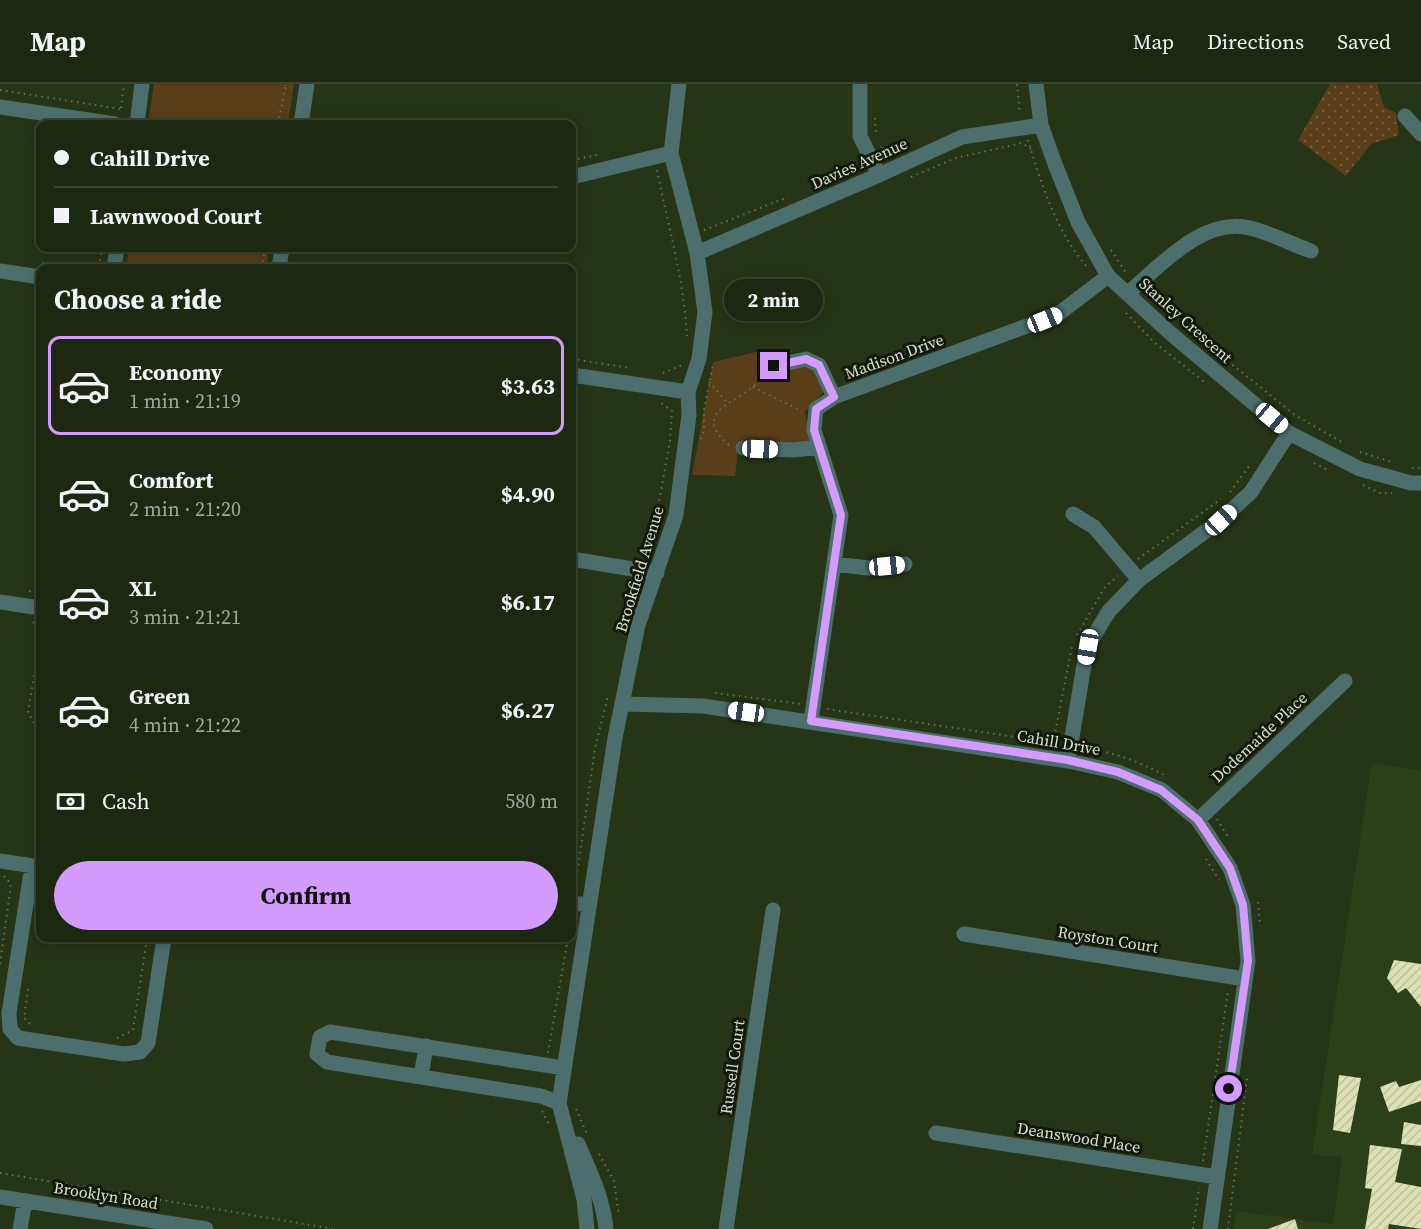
<!DOCTYPE html>
<html lang="en">
<head>
<meta charset="utf-8">
<style>
	:root { --surface:#1c2810; --page:#29341e; --text:#f1f3f6; --muted:#a0a69f; --line:#3a4430; --accent:#d39cfc }
	body { margin:0; font-family:"Source Serif 4",serif; background:var(--page); color:var(--text); height:100vh; display:flex; flex-direction:column; font-size:22px; white-space:nowrap }
	* { box-sizing:border-box; margin:0 }
	p { font-size:20px; color:var(--muted) }
	.icon { flex:none; width:33px; height:33px; fill:none; stroke:currentColor; stroke-width:2; stroke-linecap:round; stroke-linejoin:round }
	.map { position:relative; flex:1; overflow:hidden }
	.side { position:absolute; left:36px; top:180px; width:540px; height:678px; display:flex; flex-direction:column; background:var(--surface); border-radius:12px; box-shadow:0 3px 15px #0003,0 0 0 2px var(--line) }
	.side>* { flex:none }
	.banner { position:absolute; left:36px; top:36px; width:540px; height:132px; border-radius:12px; box-shadow:0 3px 15px #0003,0 0 0 2px var(--line); display:grid; align-content:center; height:132px; padding:0 18px; background:var(--surface) }
	.end { position:absolute; width:27px; height:27px; margin:-14px; border:8px solid #d39cfc; background:#111; box-shadow:0 0 0 3px #111 }
	.from { border-radius:50% }
	.bubble { position:absolute; height:42px; border-radius:21px; background:var(--surface); box-shadow:0 3px 15px #0003,0 0 0 2px var(--line); font-size:20px; font-weight:700; line-height:42px; text-align:center }
	.car { position:absolute; width:18px; height:36px; margin:-18px -9px; border-radius:8px; box-shadow:0 0 4px 2px #0007; background:linear-gradient(#fff 24%,#345 0 40%,#fff 0 76%,#345 0 86%,#fff 0) }
	.banner b { display:flex; align-items:center; gap:21px; height:57px; font-size:22px }
	.banner b+b { border-top:2px solid var(--line) }
	.banner i { width:15px; height:15px; background:var(--text) }
	ul { padding:0; list-style:none }
	li { display:flex; align-items:center; gap:18px; height:99px; margin:0 12px 9px; padding:0 6px; border:3px solid transparent; border-radius:12px }
	li div { flex:1 }
	li b { display:block; font-size:22px }
	li em { font-style:normal; font-weight:700 }
	li.active { border-color:var(--accent) }
	li>.icon { width:54px; height:54px; stroke-width:1.5 }
	h2 { padding:0 18px; font-size:27px; line-height:72px }
	.pay { display:flex; align-items:center; gap:15px; height:66px; padding:0 18px; font-size:22px }
	.pay p { margin-inline-start:auto }
	.button { display:flex; gap:12px; margin-top:auto; padding:12px 18px }
	.button a { flex:1; height:69px; border-radius:36px; background:var(--accent); color:#111; font-size:24px; font-weight:700; line-height:69px; text-align:center }
	header { display:flex; align-items:center; gap:36px; box-sizing:border-box; height:84px; padding:0 30px; background:var(--surface); border-bottom:2px solid var(--line) }
	header strong { font-size:28px }
	nav { display:flex; gap:33px; margin-inline-start:auto; font-size:21px }
	.map>svg:first-child { display:block }
</style>
</head>
<body>
<header>
<strong>Map</strong>
<nav><a>Map</a><a>Directions</a><a>Saved</a></nav>
</header>
<div class="map">
<svg width="1421" height="1145" viewBox="0 0 1421 1145">
	<defs>
		<pattern id="grass-dots" width="8" height="8" patternUnits="userSpaceOnUse" patternTransform="scale(1.5)"><rect width="8" height="8" fill="#5a3d19"/><path d="M2 2h.1M6 6h.1" fill="none" stroke="#715939" stroke-width="1.8" stroke-linecap="round"/></pattern>
		<pattern id="building-hatch" width="6" height="6" patternUnits="userSpaceOnUse" patternTransform="scale(1.5)"><rect width="6" height="6" fill="#dddfb5"/><path d="M-1 1l2-2M0 6l6-6M5 7l2-2" fill="none" stroke="#bec09d"/></pattern>
	</defs>
	<rect width="100%" height="100%" fill="#263515"/>
	<path fill="#2d3f18" d="M1372,679L1421,687V1145H1234L1236,1127L1333,1140L1342,1073L1312,1071Z"/>
	<path fill="url(#grass-dots)" d="M1330,0H1377L1384,23L1396,29L1399,51L1371,60L1346,92L1298,56Z"/>
	<path fill="#5a3d19" d="M154,0H294L288,40H148Z
		M129,164H269L266,184H126Z
		M760,267L764,294L812,279L825,306L805,328L811,360L739,358L735,392L692,391L713,278Z"/>
	<path fill="url(#building-hatch)" d="M1394,876L1421,880V923L1406,904L1398,909L1387,894Z
		M1339,991L1361,994L1350,1049L1333,1046Z
		M1421,996V1017L1389,1028L1380,1003L1396,997L1399,1003Z
		M1404,1038L1421,1041V1062L1401,1060Z
		M1370,1061L1402,1065L1395,1098L1421,1103V1145L1389,1140L1388,1145H1365L1372,1105L1365,1104Z
		M1295,1135L1298,1145H1268Z"/>
	<g fill="none" stroke-linecap="round" stroke-linejoin="round">
		<path stroke="#647155" stroke-width="2" stroke-dasharray="1.5 4.5" stroke-linecap="butt" d="M1017,0L1020,30
			M0,6L121,25
			M121,24L124,0
			M875,34L876,52
			M278,40L286,0
			M1028,56C1041,99 1057,149 1087,183
			M881,63L889,72
			M572,76L597,71
			M657,86C668,142 684,195 687,252
			M840,91L860,82
			M911,93L956,74L1022,59L1031,65
			M704,146L788,113
			M1111,166L1126,189
			M42,179L78,184
			M90,184L100,176L102,164
			M262,184L265,164
			M1126,229L1155,259L1207,300
			M1209,262L1295,331L1345,360
			M572,275L631,284
			M663,289L682,281
			M709,298L727,318
			M753,303L802,327
			M701,355L704,347V325L713,281
			M729,361C684,323 752,318 764,289
			M1360,368L1392,378
			M1314,379L1328,386
			M1412,384H1421
			M1363,401L1380,409H1392
			M1230,408L1250,381
			M653,452L670,356L672,327L660,318
			M1138,475L1221,415
			M29,507H40
			M627,528L635,499
			M33,538L40,544
			M1077,551L1105,503L1118,492
			M40,556L28,628L40,650
			M715,609L801,620
			M827,625L1056,659
			M1053,659L1072,562
			M1083,663C1112,668 1138,677 1164,691
			M1217,735L1228,753
			M1206,775L1219,796
			M575,805L595,664L608,612
			M1258,818L1260,842
			M0,880L11,800L3,791
			M28,905L24,934L31,941
			M117,954L133,946L147,854
			M548,969L568,854
			M576,1025L587,1050
			M542,1027L549,1041
			M599,1070L614,1097L619,1132
			M1203,1077L1228,907
			M0,1089L335,1145
			M1193,1145L1199,1103
			M1228,1145L1247,994"/>
		<path stroke="#4c6f6d" stroke-width="15" d="M860,0V52L879,91
			M1036,0L1041,41L1055,80L1078,138L1108,192L1169,248L1289,349L1360,385L1411,399H1421
			M0,23L115,40
			M1405,32L1421,50
			M137,40L142,0
			M301,40L307,0
			M572,93L671,69
			M697,169L879,91L962,53L1041,41
			M114,184L117,164
			M279,184L282,164
			M0,187L40,193
			M1128,209C1161,181 1204,132 1250,144C1271,149 1291,160 1311,167
			M771,273L774,282L806,275L819,281L834,313
			M572,291L688,308
			M743,364L794,366L819,363
			M1073,430L1094,443L1139,496
			M572,475L657,489
			M834,480L868,484L905,480
			M0,518L40,524
			M623,620L703,622L1068,677L1118,688L1162,706L1198,736L1230,784L1243,821L1248,877L1210,1145
			M811,637L841,431L814,346L816,325L834,313L1057,231L1108,192
			M1068,677L1087,563L1109,527L1139,496L1221,436L1251,408L1289,349
			M1198,736L1345,597
			M0,777L40,783
			M32,782L9,929L10,945L18,954L124,970L140,968L148,959L164,854
			M572,819L589,821
			M964,850L1245,895
			M421,993L426,962
			M559,1019L541,1012L327,978L317,970L320,953L330,948L564,984
			M936,1049L1217,1093
			M578,1060C590,1088 603,1114 606,1145
			M0,1113L206,1145
			M20,1145L25,1117
			M587,1145L584,1115L559,1019L615,654L638,541L676,431L689,331L688,308L699,275L705,228L697,169L671,69L679,0
			M726,1145L773,826"/>
	</g>
	<g fill="none" stroke-linecap="round" stroke-linejoin="round">
		<path stroke="#d39cfc" stroke-width="8" d="M774,282L806,275L819,281L834,313L816,325L814,346L841,431L811,637L1068,676L1118,688L1161,706L1198,736L1230,784L1243,821L1248,877L1229,1005"/>
	</g>
	<g text-anchor="middle" dominant-baseline="central" stroke-width="6" stroke-linejoin="round" paint-order="stroke">
		<g font-size="16" fill="#d8e2cf" stroke="#131a0c">
			<text transform="translate(859 79) rotate(-24)">Davies Avenue</text>
			<text transform="translate(1186 236) rotate(42)">Stanley Crescent</text>
			<text transform="translate(894 272) rotate(-20)">Madison Drive</text>
			<text transform="translate(639 485) rotate(-73)">Brookfield Avenue</text>
			<text transform="translate(1259 653) rotate(-43)">Dodemaide Place</text>
			<text transform="translate(1059 658) rotate(10)">Cahill Drive</text>
			<text transform="translate(1108 855) rotate(9)">Royston Court</text>
			<text transform="translate(732 983) rotate(-82)">Russell Court</text>
			<text transform="translate(1079 1053) rotate(9)">Deanswood Place</text>
			<text transform="translate(106 1111) rotate(9)">Brooklyn Road</text>
		</g>
	</g>
</svg>
<i class="end from" style="left:1229px;top:1005px"></i>
<i class="end" style="left:774px;top:282px"></i>
<div class="bubble" style="left:724px;top:195px;width:99px">2 min</div>
<i class="car" style="left:1045px;top:236px;rotate:68deg"></i>
<i class="car" style="left:1272px;top:334px;rotate:130deg"></i>
<i class="car" style="left:760px;top:365px;rotate:92deg"></i>
<i class="car" style="left:1221px;top:436px;rotate:47deg"></i>
<i class="car" style="left:887px;top:482px;rotate:84deg"></i>
<i class="car" style="left:1088px;top:563px;rotate:190deg"></i>
<i class="car" style="left:746px;top:628px;rotate:278deg"></i>
<div class="banner">
<b><i class="from"></i>Cahill Drive</b>
<b><i></i>Lawnwood Court</b>
</div>
<section class="side">
<h2>Choose a ride</h2>
<ul>
<li class="active"><svg class="icon" aria-label="car" viewBox="0 0 24 24"><path d="M5 17H2v-5l4-1 3-4h7l3 4 3 1v5h-3M9 17h6M6 11h13"/><circle cx="7" cy="17" r="2"/><circle cx="17" cy="17" r="2"/></svg><div><b>Economy</b><p>1 min · 21:19</p></div><em>$3.63</em></li>
<li><svg class="icon" aria-label="car" viewBox="0 0 24 24"><path d="M5 17H2v-5l4-1 3-4h7l3 4 3 1v5h-3M9 17h6M6 11h13"/><circle cx="7" cy="17" r="2"/><circle cx="17" cy="17" r="2"/></svg><div><b>Comfort</b><p>2 min · 21:20</p></div><em>$4.90</em></li>
<li><svg class="icon" aria-label="car" viewBox="0 0 24 24"><path d="M5 17H2v-5l4-1 3-4h7l3 4 3 1v5h-3M9 17h6M6 11h13"/><circle cx="7" cy="17" r="2"/><circle cx="17" cy="17" r="2"/></svg><div><b>XL</b><p>3 min · 21:21</p></div><em>$6.17</em></li>
<li><svg class="icon" aria-label="car" viewBox="0 0 24 24"><path d="M5 17H2v-5l4-1 3-4h7l3 4 3 1v5h-3M9 17h6M6 11h13"/><circle cx="7" cy="17" r="2"/><circle cx="17" cy="17" r="2"/></svg><div><b>Green</b><p>4 min · 21:22</p></div><em>$6.27</em></li>
</ul>
<div class="pay"><svg class="icon" aria-label="cash" viewBox="0 0 24 24"><path d="M3 7h18v10H3z"/><circle cx="12" cy="12" r="2"/></svg>Cash<p>580 m</p></div>
<div class="button"><a>Confirm</a></div>
</section>
</div>
</body>
</html>
